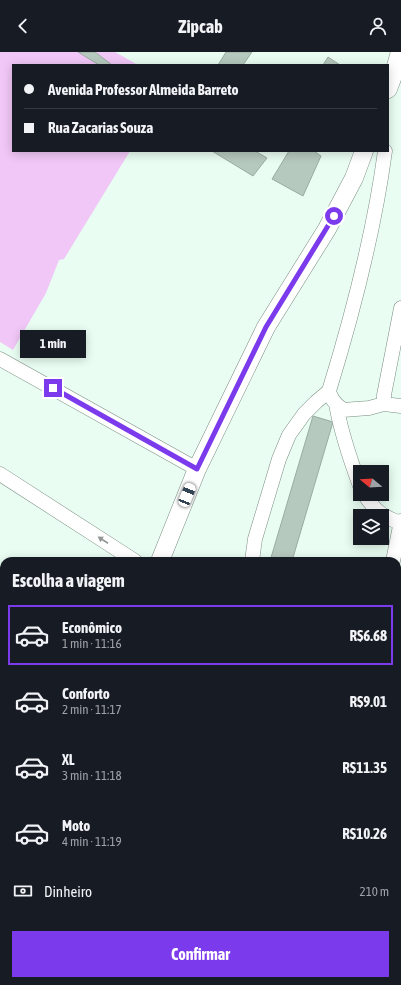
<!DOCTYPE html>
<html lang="pt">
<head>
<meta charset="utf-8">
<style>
	:root { --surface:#171b24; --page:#20242c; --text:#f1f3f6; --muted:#9ea1a6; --line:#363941; --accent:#7c3aed }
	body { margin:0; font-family:"Asap Condensed",sans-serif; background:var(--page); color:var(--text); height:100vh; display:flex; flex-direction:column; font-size:15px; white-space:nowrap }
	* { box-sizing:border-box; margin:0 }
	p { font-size:13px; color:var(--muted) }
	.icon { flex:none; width:22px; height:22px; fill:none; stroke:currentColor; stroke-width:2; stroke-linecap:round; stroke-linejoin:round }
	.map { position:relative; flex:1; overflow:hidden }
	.panel { position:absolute; left:0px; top:505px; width:401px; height:428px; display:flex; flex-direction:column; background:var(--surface); border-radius:12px 12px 0 0; box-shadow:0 2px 10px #0003 }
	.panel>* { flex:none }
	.banner { position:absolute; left:12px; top:12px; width:377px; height:88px; border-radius:0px; box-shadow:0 2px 10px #0003; display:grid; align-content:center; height:88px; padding:0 12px; background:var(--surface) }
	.needle { width:26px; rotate:288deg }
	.controls { position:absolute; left:353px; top:413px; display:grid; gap:8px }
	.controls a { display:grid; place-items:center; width:36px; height:36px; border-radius:0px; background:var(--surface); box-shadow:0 2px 10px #0003; font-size:20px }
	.end { position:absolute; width:18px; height:18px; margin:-9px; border:5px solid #7c3aed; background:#fff; box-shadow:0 0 0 2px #fff }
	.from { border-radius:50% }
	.bubble { position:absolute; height:28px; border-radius:0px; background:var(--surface); box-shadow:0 2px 10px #0003; font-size:13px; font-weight:700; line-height:28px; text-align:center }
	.car { position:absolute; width:12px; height:24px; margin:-12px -6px; border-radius:5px; box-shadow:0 0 3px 1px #0007; background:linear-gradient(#fff 24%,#345 0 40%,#fff 0 76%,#345 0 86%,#fff 0) }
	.banner b { display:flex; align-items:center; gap:14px; height:38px; font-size:15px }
	.banner b+b { border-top:1px solid var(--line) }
	.banner i { width:10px; height:10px; background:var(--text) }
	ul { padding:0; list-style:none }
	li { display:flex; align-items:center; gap:12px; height:60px; margin:0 8px 6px; padding:0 4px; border:2px solid transparent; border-radius:0px }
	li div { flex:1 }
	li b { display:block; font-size:15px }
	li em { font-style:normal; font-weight:700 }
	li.selected { border-color:var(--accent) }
	li>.icon { width:36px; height:36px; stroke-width:1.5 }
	h2 { padding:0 12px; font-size:18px; line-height:48px }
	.pay { display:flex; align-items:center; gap:10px; height:44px; padding:0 12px; font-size:15px }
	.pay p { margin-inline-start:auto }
	.primary-button { display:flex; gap:8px; margin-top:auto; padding:8px 12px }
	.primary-button a { flex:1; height:46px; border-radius:0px; background:var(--accent); color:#fff; font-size:16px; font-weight:700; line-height:46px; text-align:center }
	header { display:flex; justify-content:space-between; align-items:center; height:52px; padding:0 12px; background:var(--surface); font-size:18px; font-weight:700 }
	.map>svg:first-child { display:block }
</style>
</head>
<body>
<header><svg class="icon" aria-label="back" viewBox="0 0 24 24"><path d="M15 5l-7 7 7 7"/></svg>Zipcab<svg class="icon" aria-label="person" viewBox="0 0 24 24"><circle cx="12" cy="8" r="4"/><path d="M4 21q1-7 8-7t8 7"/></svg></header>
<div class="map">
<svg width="401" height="933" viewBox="0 0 401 933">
	<rect width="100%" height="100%" fill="#e9fdf2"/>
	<path fill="#f1c7f7" d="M0,0H115L138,13H13V99H130L64,207L59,208L46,241L13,298L0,290Z"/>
	<path fill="#b6c9be" stroke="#9aaca2" d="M78,0H95L112,13H99Z
		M226,0H252L243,13H218Z
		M328,5L340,13H323Z
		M212,99H255L267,106L253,124Z
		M289,99H314L321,104L303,144L272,127Z
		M313,364L333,370L292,509H270Z"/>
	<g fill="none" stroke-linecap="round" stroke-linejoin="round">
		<defs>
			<path id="minor" d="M401,256L384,343V352L401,354
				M0,307L197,417
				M336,352C341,381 350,407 360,434
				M384,352L369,356L343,358C336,352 331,348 329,339C353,261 374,181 385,99
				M0,422L135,509
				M364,442C375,459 383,465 401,471
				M252,509L255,487L279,407L289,383L304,362L316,350L329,339
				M393,509L401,469
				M397,576L401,577
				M0,626L4,628
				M397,692L401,693
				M0,773L4,774
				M397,803L401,805
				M0,855L4,856
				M138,933L139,929"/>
			<path id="major" d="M388,37L394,21L400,0
				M160,509L197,417L266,275L327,177L354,126L364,99
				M68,933V929"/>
		</defs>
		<use href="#minor" stroke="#7b8d83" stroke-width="15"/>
		<use href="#major" stroke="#7b8d83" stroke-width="19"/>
		<path stroke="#9caba3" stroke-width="2.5" stroke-dasharray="1 3" stroke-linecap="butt" d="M154,929L162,933
			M177,933L178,929"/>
		<use href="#minor" stroke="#fff" stroke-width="14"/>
		<use href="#major" stroke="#fff" stroke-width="18"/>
	</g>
	<defs><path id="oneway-solid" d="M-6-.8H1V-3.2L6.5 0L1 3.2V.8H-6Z"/></defs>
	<use fill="#939694" href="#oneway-solid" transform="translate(103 488) rotate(-147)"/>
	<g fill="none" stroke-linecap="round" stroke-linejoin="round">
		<path stroke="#7c3aed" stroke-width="5" d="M53,336L197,417L266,275L334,164"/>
	</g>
</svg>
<div class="controls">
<a><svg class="needle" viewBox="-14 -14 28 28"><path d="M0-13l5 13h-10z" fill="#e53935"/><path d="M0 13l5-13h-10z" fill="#9ea1a6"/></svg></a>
<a><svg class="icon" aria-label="layers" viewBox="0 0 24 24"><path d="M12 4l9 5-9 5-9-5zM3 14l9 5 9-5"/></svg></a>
</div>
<i class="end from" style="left:334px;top:164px"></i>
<i class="end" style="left:53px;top:336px"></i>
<div class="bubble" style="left:20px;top:278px;width:66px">1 min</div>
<i class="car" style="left:187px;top:443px;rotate:22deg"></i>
<div class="banner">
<b><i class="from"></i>Avenida Professor Almeida Barreto</b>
<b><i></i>Rua Zacarias Souza</b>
</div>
<section class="panel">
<h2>Escolha a viagem</h2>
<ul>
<li class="selected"><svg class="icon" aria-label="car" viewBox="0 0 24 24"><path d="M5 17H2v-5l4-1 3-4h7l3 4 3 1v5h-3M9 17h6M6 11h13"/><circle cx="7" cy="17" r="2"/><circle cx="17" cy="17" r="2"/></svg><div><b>Econômico</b><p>1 min · 11:16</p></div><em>R$6.68</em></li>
<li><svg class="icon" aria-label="car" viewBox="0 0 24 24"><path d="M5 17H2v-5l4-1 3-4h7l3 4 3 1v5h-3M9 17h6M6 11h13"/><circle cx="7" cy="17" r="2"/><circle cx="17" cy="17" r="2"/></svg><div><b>Conforto</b><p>2 min · 11:17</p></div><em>R$9.01</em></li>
<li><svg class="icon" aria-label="car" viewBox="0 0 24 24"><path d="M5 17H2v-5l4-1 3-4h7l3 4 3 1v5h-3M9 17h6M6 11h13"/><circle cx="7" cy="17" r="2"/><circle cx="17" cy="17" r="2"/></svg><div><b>XL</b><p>3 min · 11:18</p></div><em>R$11.35</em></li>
<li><svg class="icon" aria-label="car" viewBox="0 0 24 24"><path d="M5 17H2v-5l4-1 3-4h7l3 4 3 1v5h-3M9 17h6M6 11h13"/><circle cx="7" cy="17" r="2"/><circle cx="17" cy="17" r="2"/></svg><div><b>Moto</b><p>4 min · 11:19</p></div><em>R$10.26</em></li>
</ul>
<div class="pay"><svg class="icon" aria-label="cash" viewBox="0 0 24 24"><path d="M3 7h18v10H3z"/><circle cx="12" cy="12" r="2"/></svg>Dinheiro<p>210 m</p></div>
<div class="primary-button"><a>Confirmar</a></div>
</section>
</div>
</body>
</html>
